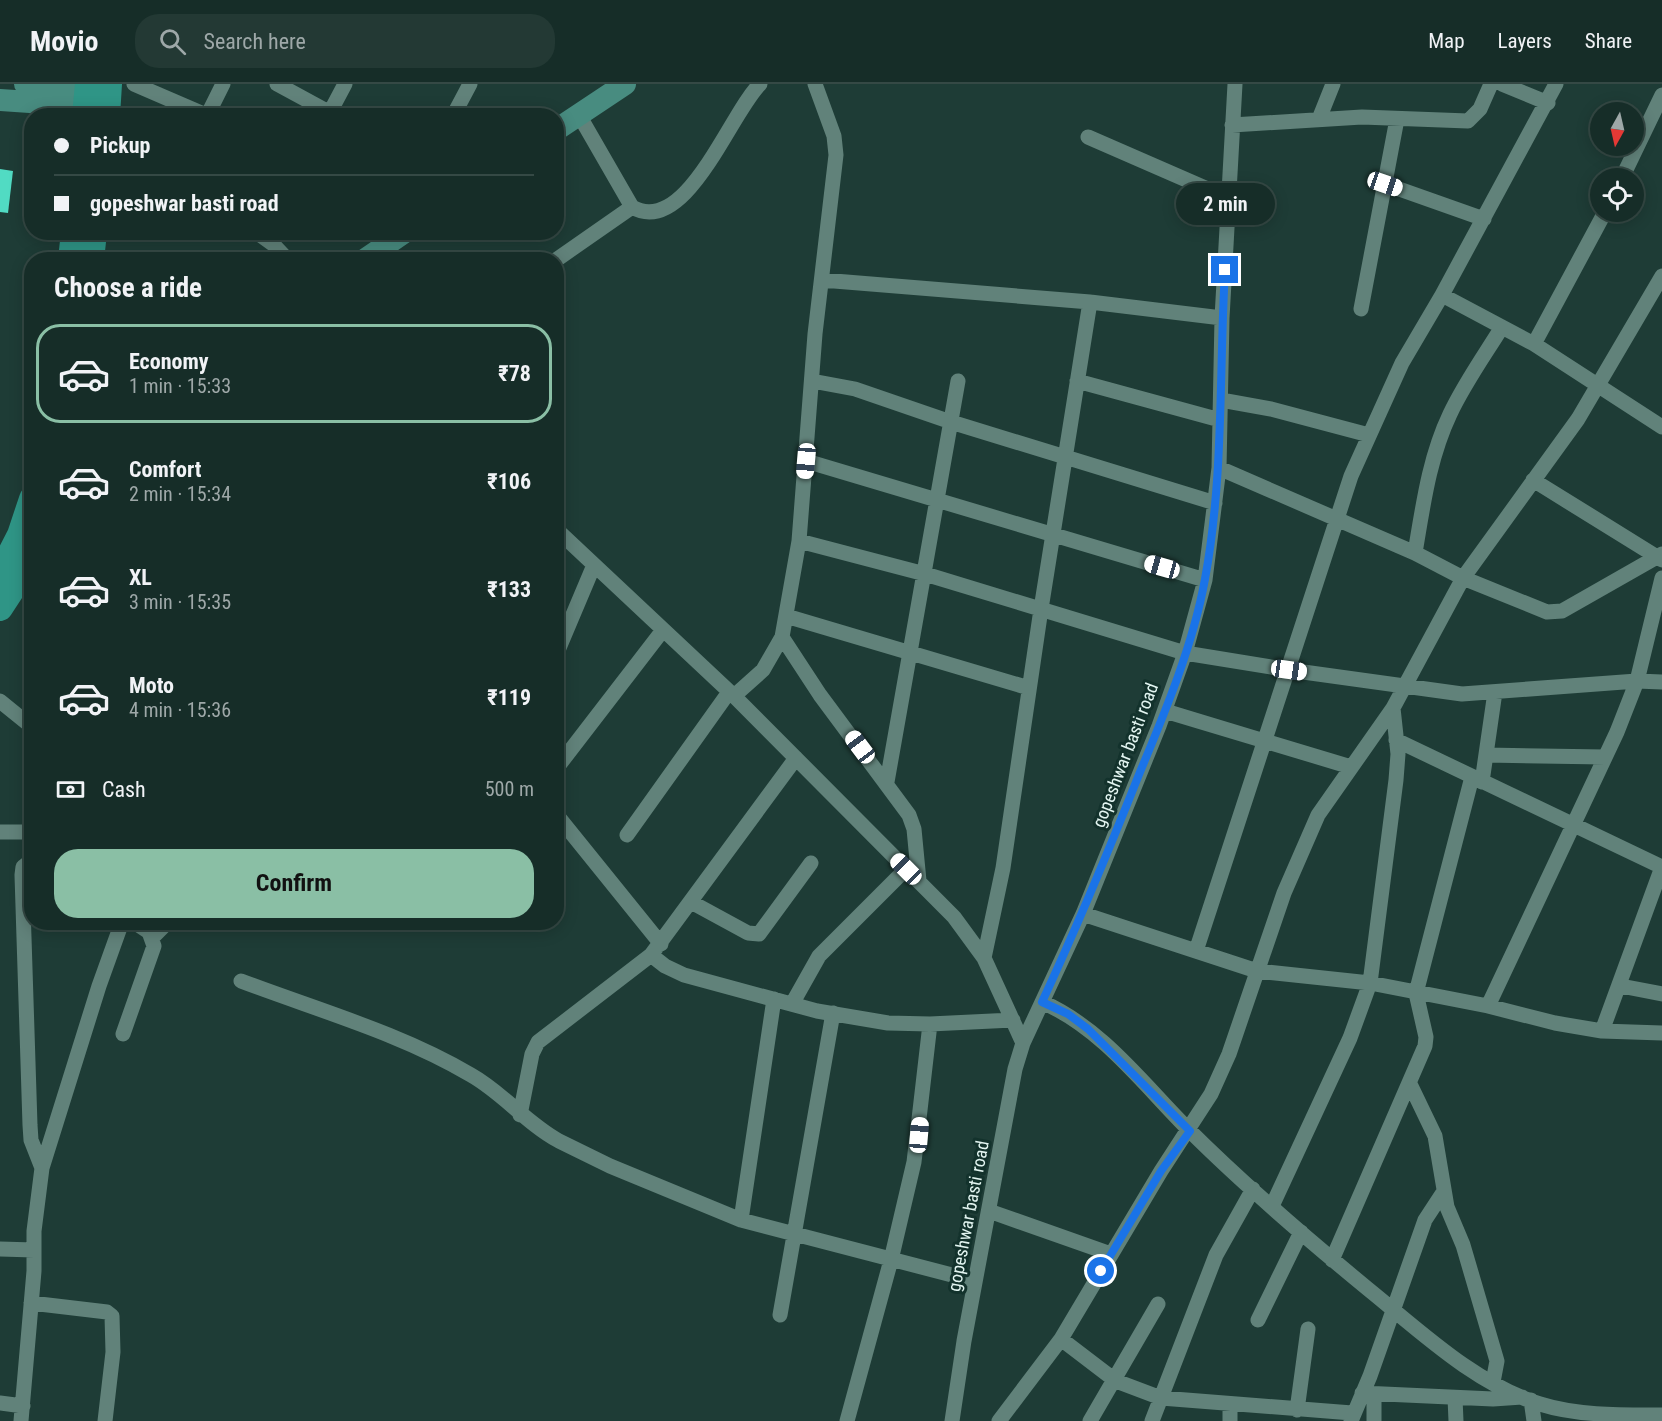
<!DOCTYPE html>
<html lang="en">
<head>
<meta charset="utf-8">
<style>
	:root { --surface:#162d28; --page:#233934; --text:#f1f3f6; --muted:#9ea8a8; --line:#354945; --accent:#8abfa5 }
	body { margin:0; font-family:"Roboto Condensed",sans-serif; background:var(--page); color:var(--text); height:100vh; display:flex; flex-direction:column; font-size:22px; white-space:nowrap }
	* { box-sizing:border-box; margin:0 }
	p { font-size:20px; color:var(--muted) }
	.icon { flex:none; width:33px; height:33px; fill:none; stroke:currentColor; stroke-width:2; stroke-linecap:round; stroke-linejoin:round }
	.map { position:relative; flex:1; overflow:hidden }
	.drawer { position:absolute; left:24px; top:168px; width:540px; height:678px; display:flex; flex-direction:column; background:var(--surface); border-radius:24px; box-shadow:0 3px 15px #0003,0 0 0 2px var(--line) }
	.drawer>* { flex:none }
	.banner { position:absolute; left:24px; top:24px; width:540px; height:132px; border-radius:24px; box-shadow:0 3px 15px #0003,0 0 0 2px var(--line); display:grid; align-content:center; height:132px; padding:0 30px; background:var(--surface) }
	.needle { width:39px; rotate:188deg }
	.buttons { position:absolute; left:1590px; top:18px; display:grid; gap:12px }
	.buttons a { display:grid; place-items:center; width:54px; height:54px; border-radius:50%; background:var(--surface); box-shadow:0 3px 15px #0003,0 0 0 2px var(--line); font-size:30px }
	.end { position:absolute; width:27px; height:27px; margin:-14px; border:8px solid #1a73e8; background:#fff; box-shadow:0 0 0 3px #fff }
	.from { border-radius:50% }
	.bubble { position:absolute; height:42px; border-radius:21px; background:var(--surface); box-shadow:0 3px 15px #0003,0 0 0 2px var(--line); font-size:20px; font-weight:700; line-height:42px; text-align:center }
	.car { position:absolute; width:18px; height:36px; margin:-18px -9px; border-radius:8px; box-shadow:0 0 4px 2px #0007; background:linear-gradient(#fff 24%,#345 0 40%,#fff 0 76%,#345 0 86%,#fff 0) }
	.banner b { display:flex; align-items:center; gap:21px; height:57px; font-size:22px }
	.banner b+b { border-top:2px solid var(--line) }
	.banner i { width:15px; height:15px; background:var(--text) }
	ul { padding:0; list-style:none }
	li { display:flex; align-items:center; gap:18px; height:99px; margin:0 12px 9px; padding:0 18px; border:3px solid transparent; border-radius:24px }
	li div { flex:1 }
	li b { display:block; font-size:22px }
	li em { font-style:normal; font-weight:700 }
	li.selected { border-color:var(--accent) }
	li>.icon { width:54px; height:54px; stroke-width:1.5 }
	h2 { padding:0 30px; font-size:27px; line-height:72px }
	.pay { display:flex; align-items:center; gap:15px; height:66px; padding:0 30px; font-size:22px }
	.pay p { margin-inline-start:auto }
	.cta { display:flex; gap:12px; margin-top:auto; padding:12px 30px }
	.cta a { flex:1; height:69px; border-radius:24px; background:var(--accent); color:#111; font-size:24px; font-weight:700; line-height:69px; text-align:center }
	header { display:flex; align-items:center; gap:36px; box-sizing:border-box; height:84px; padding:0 30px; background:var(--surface); border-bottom:2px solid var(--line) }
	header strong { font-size:28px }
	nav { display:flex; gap:33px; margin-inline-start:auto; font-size:21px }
	.search { width:420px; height:54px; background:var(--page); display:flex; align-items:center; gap:15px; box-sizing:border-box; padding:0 21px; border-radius:24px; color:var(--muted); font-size:22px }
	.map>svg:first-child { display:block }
</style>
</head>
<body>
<header>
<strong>Movio</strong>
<div class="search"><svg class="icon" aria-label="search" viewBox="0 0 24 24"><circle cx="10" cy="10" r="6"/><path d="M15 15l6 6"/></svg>Search here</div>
<nav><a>Map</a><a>Layers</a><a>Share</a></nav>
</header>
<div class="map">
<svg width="1662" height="1337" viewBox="0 0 1662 1337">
	<rect width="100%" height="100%" fill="#1e3c36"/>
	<path fill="#51dbc3" d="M0,85L13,87L8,129L0,128Z"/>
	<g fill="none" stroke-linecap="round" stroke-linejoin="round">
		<path stroke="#61827a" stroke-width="15" d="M134,0L208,32
			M277,0L336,32
			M1502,0L1548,19
			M579,31L632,123C686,154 730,29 760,0
			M207,32L223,0
			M328,32L345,0
			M453,32L470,0
			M1319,35L1333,0
			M1232,41L1362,33L1468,37L1480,25L1491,0
			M1088,53L1228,114
			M1622,94L1662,11
			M1385,100L1484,135
			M256,148L274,161L288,176
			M556,176L632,123
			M822,196L1090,218L1222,234
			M1442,211L1534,260L1662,343
			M1361,225L1397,35
			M1534,260L1605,128
			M812,297L855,305L951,338L1215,419
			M1077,297L1220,336
			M1221,316L1271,325L1369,351
			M806,377L1205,496
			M1219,384L1415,469L1463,494L1547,528L1562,527L1662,470
			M1533,396L1662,476
			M556,445L734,612L954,833L984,874L1023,959
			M799,457L925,490L1185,569L1289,586L1462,610L1637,597L1662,598
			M1415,469C1423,422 1429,374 1450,330C1464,300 1484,272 1502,243
			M786,532L1029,604
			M782,553L820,611L909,731L914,745L919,797
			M556,571L594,481
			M734,612L763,586L782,553L799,457L815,250L836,71L834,52L815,0
			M0,617L32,643
			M1165,627L1351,683
			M1396,656L1662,783
			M1486,671L1605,673
			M556,685L663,546
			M887,698L958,297
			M1482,698L1495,608
			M556,730L661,860
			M0,748H32
			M627,751L729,608
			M32,776L23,783L22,791L30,1041L31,1056L42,1084
			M691,818L748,849L759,850L811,779
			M1083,830L1257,887L1370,899L1488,922L1555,939L1602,947L1662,949
			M153,853L168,838
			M1196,867L1351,392L1402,279L1442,211L1556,0
			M651,871L665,882L684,891L817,927L888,939L930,940L1013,936
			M984,874L1003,784L1041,525L1090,218
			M241,897C317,926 400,949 471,991C503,1009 526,1039 559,1057L610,1082L741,1136L975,1197
			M1621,902L1662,910
			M1042,918C1102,944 1143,1000 1188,1045C1244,1101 1306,1154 1368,1205C1420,1247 1475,1300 1540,1320C1578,1332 1623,1331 1662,1331
			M792,920L819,872L906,785
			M1488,922L1617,648L1637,597L1662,494
			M1602,947L1662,783
			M123,950L154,862L149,848L134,838
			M1410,1000L1435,1052L1447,1123L1463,1161L1497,1277L1493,1298
			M520,1031L532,970L538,958L651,871L796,674
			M1272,1122L1350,954L1370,899L1396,696L1398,670L1393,624
			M989,1127L1111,1170
			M741,1136L774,915
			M0,1165L34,1166
			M1332,1176L1425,962L1426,953L1416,909L1472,693
			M31,1219L107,1228L112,1232L113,1268L105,1337
			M780,1231L833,929
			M1258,1236L1301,1148
			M1061,1255L1116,1297L1161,1314L1352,1329
			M1362,1309L1493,1315L1522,1313
			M1455,1314L1456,1337
			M1531,1316L1534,1337
			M0,1319L23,1322
			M1297,1326L1308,1245
			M21,1337L34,1187V1147L42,1084L99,902L122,838
			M847,1337L891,1176L914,1078L930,940
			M952,1337L964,1257L1015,985L1023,959L1083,830L1159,642L1185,569L1205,496L1219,384L1222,234L1235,0
			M999,1337L1061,1255L1161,1087L1211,1010L1229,970L1284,809L1318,731L1393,624L1463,494L1578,335L1662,192
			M1090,1337L1158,1220
			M1152,1337L1216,1171L1253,1105
			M1230,1337V1320
			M1351,1337L1370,1292L1425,1136L1444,1107
			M1374,1337V1310"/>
		<path stroke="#488c80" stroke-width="22" d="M25,0L104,6
			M0,16L103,23
			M556,46L625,0
			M364,176L405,148"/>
		<path stroke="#2f9586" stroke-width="26" d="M85,32L88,0
			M107,32L109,0
			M71,176L74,148
			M91,176L94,148
			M0,490L20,451L32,415
			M0,524L32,475"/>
	</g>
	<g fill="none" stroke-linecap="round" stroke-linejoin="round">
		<path stroke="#1a73e8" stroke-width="8" d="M1101,1187L1161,1087L1190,1047L1088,945L1068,930L1042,918C1077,843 1109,766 1140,688C1166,626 1193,561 1205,495C1224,393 1219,289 1225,186"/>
	</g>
	<g text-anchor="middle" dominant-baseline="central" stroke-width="6" stroke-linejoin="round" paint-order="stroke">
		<g font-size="18" fill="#e3f5f1" stroke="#13322c">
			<text transform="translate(1125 671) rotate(-69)">gopeshwar basti road</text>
			<text transform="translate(968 1132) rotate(-79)">gopeshwar basti road</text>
		</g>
	</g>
</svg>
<div class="buttons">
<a><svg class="needle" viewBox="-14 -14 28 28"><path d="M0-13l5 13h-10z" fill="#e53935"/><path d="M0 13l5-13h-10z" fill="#9ea8a8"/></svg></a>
<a><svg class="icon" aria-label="locate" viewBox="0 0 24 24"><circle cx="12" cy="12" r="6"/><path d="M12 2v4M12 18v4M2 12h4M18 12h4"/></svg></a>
</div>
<i class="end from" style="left:1101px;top:1187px"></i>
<i class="end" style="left:1225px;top:186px"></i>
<div class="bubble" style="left:1176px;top:99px;width:99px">2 min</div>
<i class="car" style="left:1385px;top:100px;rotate:109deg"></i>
<i class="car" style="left:806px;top:377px;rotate:185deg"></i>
<i class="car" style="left:1162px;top:483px;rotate:286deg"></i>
<i class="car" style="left:1289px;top:586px;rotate:98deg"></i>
<i class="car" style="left:860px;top:663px;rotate:323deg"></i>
<i class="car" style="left:906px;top:785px;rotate:315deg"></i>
<i class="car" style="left:919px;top:1051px;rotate:5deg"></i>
<div class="banner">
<b><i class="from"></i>Pickup</b>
<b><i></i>gopeshwar basti road</b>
</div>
<section class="drawer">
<h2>Choose a ride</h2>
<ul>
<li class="selected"><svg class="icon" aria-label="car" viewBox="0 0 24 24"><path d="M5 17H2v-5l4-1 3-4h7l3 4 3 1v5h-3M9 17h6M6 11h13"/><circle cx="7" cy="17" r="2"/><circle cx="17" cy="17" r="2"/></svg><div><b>Economy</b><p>1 min · 15:33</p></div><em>₹78</em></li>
<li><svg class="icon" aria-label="car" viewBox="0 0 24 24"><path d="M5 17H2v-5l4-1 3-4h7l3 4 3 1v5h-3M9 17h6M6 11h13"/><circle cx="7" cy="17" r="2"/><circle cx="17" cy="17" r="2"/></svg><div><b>Comfort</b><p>2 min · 15:34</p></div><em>₹106</em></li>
<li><svg class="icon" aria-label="car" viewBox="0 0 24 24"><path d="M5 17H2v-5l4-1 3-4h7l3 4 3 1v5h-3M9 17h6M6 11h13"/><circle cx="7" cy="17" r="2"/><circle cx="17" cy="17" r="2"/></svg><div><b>XL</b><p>3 min · 15:35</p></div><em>₹133</em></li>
<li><svg class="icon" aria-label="car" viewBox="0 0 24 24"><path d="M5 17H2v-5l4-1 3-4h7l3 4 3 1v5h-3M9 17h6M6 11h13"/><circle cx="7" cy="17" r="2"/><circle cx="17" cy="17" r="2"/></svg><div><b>Moto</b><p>4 min · 15:36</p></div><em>₹119</em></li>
</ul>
<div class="pay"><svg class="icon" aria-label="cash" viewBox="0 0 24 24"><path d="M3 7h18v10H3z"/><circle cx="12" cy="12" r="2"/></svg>Cash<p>500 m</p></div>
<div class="cta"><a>Confirm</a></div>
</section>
</div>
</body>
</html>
